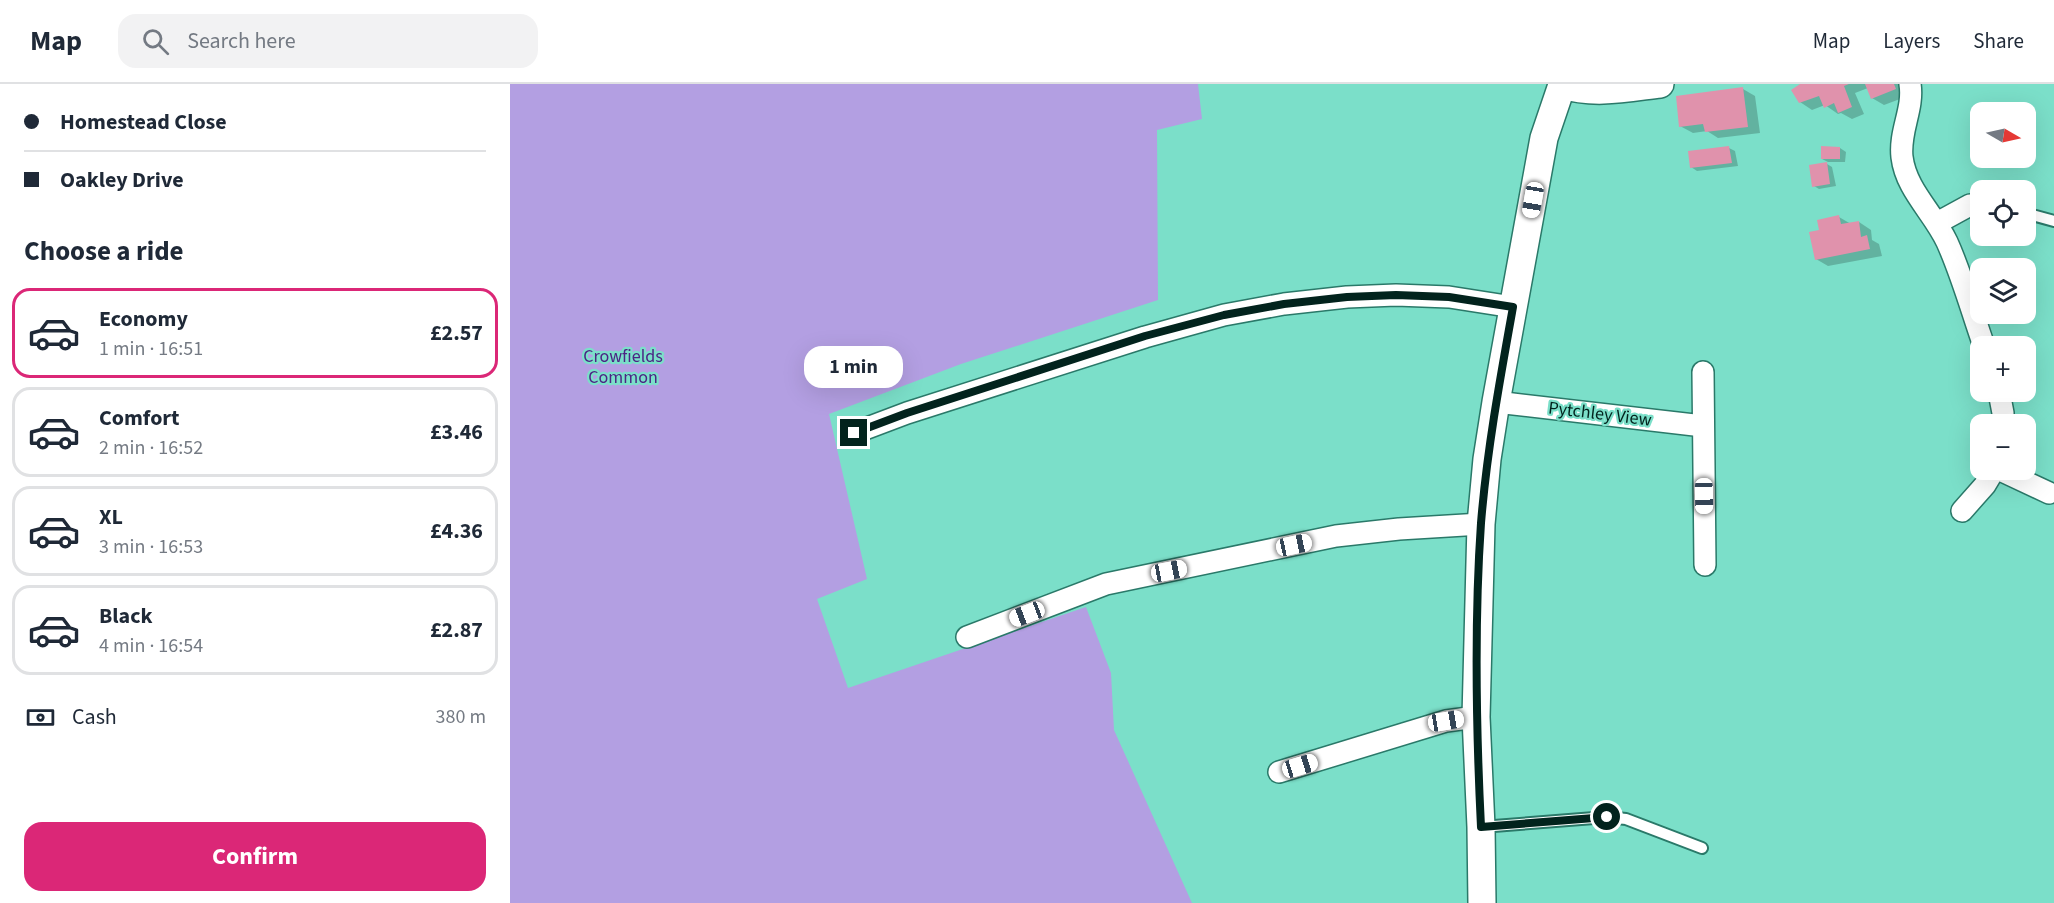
<!DOCTYPE html>
<html lang="en">
<head>
<meta charset="utf-8">
<style>
	:root { --surface:#fff; --page:#f2f2f3; --text:#1f2937; --muted:#747a83; --line:#e0e1e3; --accent:#db2777 }
	body { margin:0; font-family:"Source Sans 3",sans-serif; background:var(--page); color:var(--text); height:100vh; display:flex; flex-direction:column; font-size:22px; white-space:nowrap }
	* { box-sizing:border-box; margin:0 }
	p { font-size:20px; color:var(--muted) }
	.icon { flex:none; width:33px; height:33px; fill:none; stroke:currentColor; stroke-width:2; stroke-linecap:round; stroke-linejoin:round }
	.map { position:relative; flex:1; overflow:hidden }
	.side { display:flex; flex-direction:column; background:var(--surface); width:510px }
	.side>* { flex:none }
	.banner { display:grid; align-content:center; height:132px; padding:0 24px; background:var(--surface) }
	.needle { width:39px; rotate:99deg }
	.tools { position:absolute; left:1460px; top:18px; display:grid; gap:12px }
	.tools a { display:grid; place-items:center; width:66px; height:66px; border-radius:12px; background:var(--surface); box-shadow:0 6px 24px #0002; font-size:30px }
	.end { position:absolute; width:27px; height:27px; margin:-14px; border:8px solid #02231d; background:#fff; box-shadow:0 0 0 3px #fff }
	.from { border-radius:50% }
	.bubble { position:absolute; height:42px; border-radius:18px; background:var(--surface); box-shadow:0 6px 24px #0002; font-size:20px; font-weight:700; line-height:42px; text-align:center }
	.car { position:absolute; width:18px; height:36px; margin:-18px -9px; border-radius:8px; box-shadow:0 0 4px 2px #0007; background:linear-gradient(#fff 24%,#345 0 40%,#fff 0 76%,#345 0 86%,#fff 0) }
	.banner b { display:flex; align-items:center; gap:21px; height:57px; font-size:22px }
	.banner b+b { border-top:2px solid var(--line) }
	.banner i { width:15px; height:15px; background:var(--text) }
	ul { padding:0; list-style:none }
	li { display:flex; align-items:center; gap:18px; height:90px; margin:0 12px 9px; padding:0 12px; border:3px solid var(--line); border-radius:18px }
	li div { flex:1 }
	li b { display:block; font-size:22px }
	li em { font-style:normal; font-weight:700 }
	li.active { border-color:var(--accent) }
	li>.icon { width:54px; height:54px; stroke-width:1.5 }
	h2 { padding:0 24px; font-size:27px; line-height:72px }
	.pay { display:flex; align-items:center; gap:15px; height:66px; padding:0 24px; font-size:22px }
	.pay p { margin-inline-start:auto }
	.action { display:flex; gap:12px; margin-top:auto; padding:12px 24px }
	.action a { flex:1; height:69px; border-radius:18px; background:var(--accent); color:#fff; font-size:24px; font-weight:700; line-height:69px; text-align:center }
	header { display:flex; align-items:center; gap:36px; box-sizing:border-box; height:84px; padding:0 30px; background:var(--surface); border-bottom:2px solid var(--line) }
	header strong { font-size:28px }
	nav { display:flex; gap:33px; margin-inline-start:auto; font-size:21px }
	.search { width:420px; height:54px; background:var(--page); display:flex; align-items:center; gap:15px; box-sizing:border-box; padding:0 21px; border-radius:18px; color:var(--muted); font-size:22px }
	main { display:flex; flex:1; min-height:0 }
	.map>svg:first-child { display:block }
</style>
</head>
<body>
<header>
<strong>Map</strong>
<div class="search"><svg class="icon" aria-label="search" viewBox="0 0 24 24"><circle cx="10" cy="10" r="6"/><path d="M15 15l6 6"/></svg>Search here</div>
<nav><a>Map</a><a>Layers</a><a>Share</a></nav>
</header>
<main>
<section class="side">
<div class="banner">
<b><i class="from"></i>Homestead Close</b>
<b><i></i>Oakley Drive</b>
</div>
<h2>Choose a ride</h2>
<ul>
<li class="active"><svg class="icon" aria-label="car" viewBox="0 0 24 24"><path d="M5 17H2v-5l4-1 3-4h7l3 4 3 1v5h-3M9 17h6M6 11h13"/><circle cx="7" cy="17" r="2"/><circle cx="17" cy="17" r="2"/></svg><div><b>Economy</b><p>1 min · 16:51</p></div><em>£2.57</em></li>
<li><svg class="icon" aria-label="car" viewBox="0 0 24 24"><path d="M5 17H2v-5l4-1 3-4h7l3 4 3 1v5h-3M9 17h6M6 11h13"/><circle cx="7" cy="17" r="2"/><circle cx="17" cy="17" r="2"/></svg><div><b>Comfort</b><p>2 min · 16:52</p></div><em>£3.46</em></li>
<li><svg class="icon" aria-label="car" viewBox="0 0 24 24"><path d="M5 17H2v-5l4-1 3-4h7l3 4 3 1v5h-3M9 17h6M6 11h13"/><circle cx="7" cy="17" r="2"/><circle cx="17" cy="17" r="2"/></svg><div><b>XL</b><p>3 min · 16:53</p></div><em>£4.36</em></li>
<li><svg class="icon" aria-label="car" viewBox="0 0 24 24"><path d="M5 17H2v-5l4-1 3-4h7l3 4 3 1v5h-3M9 17h6M6 11h13"/><circle cx="7" cy="17" r="2"/><circle cx="17" cy="17" r="2"/></svg><div><b>Black</b><p>4 min · 16:54</p></div><em>£2.87</em></li>
</ul>
<div class="pay"><svg class="icon" aria-label="cash" viewBox="0 0 24 24"><path d="M3 7h18v10H3z"/><circle cx="12" cy="12" r="2"/></svg>Cash<p>380 m</p></div>
<div class="action"><a>Confirm</a></div>
</section>
<div class="map">
<svg width="1544" height="819" viewBox="0 0 1544 819">
	<rect width="100%" height="100%" fill="#7bdfc9"/>
	<path fill="#b39fe2" d="M0,0H688L692,35L647,46L648,216L451,280L319,330L357,495L307,515L338,604L576,523L601,589L604,646L682,819H0Z"/>
	<path fill="#0003" d="M1291,0H1393L1398,12L1374,21L1362,14L1358,4L1345,9L1354,30L1342,35L1331,29L1328,30L1315,21L1302,26L1290,18Z
		M1233,5L1245,12L1250,49L1208,54L1197,47L1183,49L1170,42Z
		M1219,64L1225,67L1228,82L1187,87L1181,83Z
		M1330,64L1336,68L1335,78H1318L1312,75Z
		M1317,80L1322,83L1326,102L1309,105L1304,102Z
		M1329,133L1341,140L1349,138L1361,146L1362,156L1369,160L1372,172L1318,182L1306,175L1311,147Z"/>
	<path fill="#e092ac" d="M1290,0H1339L1334,2L1342,23L1328,29L1324,19L1314,24L1309,12L1289,19L1281,6Z
		M1355,0H1384L1386,5L1361,15Z
		M1233,3L1238,43L1195,48L1193,40L1169,43L1166,12Z
		M1219,62L1222,79L1180,84L1178,67Z
		M1311,62L1330,63V75H1311Z
		M1317,78L1320,100L1302,103L1299,81Z
		M1329,131L1331,140L1349,137L1351,153L1357,151L1360,165L1305,176L1299,148L1309,146L1307,136Z"/>
	<g fill="none" stroke-linecap="round" stroke-linejoin="round">
		<defs>
			<path id="service" d="M1515,129L1544,137
				M971,743L1097,733L1116,735L1192,764"/>
			<path id="minor" d="M1400,0C1404,25 1389,47 1392,73C1396,106 1423,128 1437,158C1452,191 1462,228 1474,262
				M1427,139L1460,121
				M1193,288L1195,481
				M1489,308L1493,329V340
				M986,318L1193,342
				M344,349L397,329L635,253L714,231L774,220L837,213L886,211L939,213L1003,223
				M1490,386L1539,409
				M1452,427L1475,401L1484,386
				M457,553L596,500L826,452L889,445L971,440
				M769,688L936,637L966,633"/>
			<path id="tertiary" d="M1052,1C1085,11 1117,4 1150,0
				M972,819L971,743L966,633L971,440L977,375L986,318L1034,54L1052,1"/>
		</defs>
		<use href="#service" stroke="#2a7969" stroke-width="14"/>
		<use href="#minor" stroke="#2a7969" stroke-width="24"/>
		<use href="#tertiary" stroke="#2a7969" stroke-width="30"/>
		<use href="#service" stroke="#fff" stroke-width="10"/>
		<use href="#minor" stroke="#fff" stroke-width="21"/>
		<use href="#tertiary" stroke="#fff" stroke-width="27"/>
	</g>
	<g fill="none" stroke-linecap="round" stroke-linejoin="round">
		<path stroke="#02231d" stroke-width="8" d="M344,349L397,329L635,252L714,231L774,220L837,213L886,211L939,213L1003,223C990,295 977,366 971,439C964,540 966,642 971,743L1097,733"/>
	</g>
	<g text-anchor="middle" dominant-baseline="central" stroke-width="4.5" stroke-linejoin="round" paint-order="stroke">
		<g font-size="18" fill="#4c2484" stroke="#7bdfc9">
			<text x="113" y="272">Crowfields<tspan x="113" dy="21">Common</tspan></text>
		</g>
		<g font-size="18" fill="#02231d" stroke="#7bdfc9">
			<text transform="translate(1090 330) rotate(7)">Pytchley View</text>
		</g>
	</g>
</svg>
<div class="tools">
<a><svg class="needle" viewBox="-14 -14 28 28"><path d="M0-13l5 13h-10z" fill="#e53935"/><path d="M0 13l5-13h-10z" fill="#747a83"/></svg></a>
<a><svg class="icon" aria-label="locate" viewBox="0 0 24 24"><circle cx="12" cy="12" r="6"/><path d="M12 2v4M12 18v4M2 12h4M18 12h4"/></svg></a>
<a><svg class="icon" aria-label="layers" viewBox="0 0 24 24"><path d="M12 4l9 5-9 5-9-5zM3 14l9 5 9-5"/></svg></a>
<a>+</a>
<a>−</a>
</div>
<i class="end from" style="left:1097px;top:733px"></i>
<i class="end" style="left:344px;top:349px"></i>
<div class="bubble" style="left:294px;top:262px;width:99px">1 min</div>
<i class="car" style="left:1023px;top:116px;rotate:190deg"></i>
<i class="car" style="left:1194px;top:412px;rotate:179deg"></i>
<i class="car" style="left:784px;top:461px;rotate:78deg"></i>
<i class="car" style="left:659px;top:487px;rotate:79deg"></i>
<i class="car" style="left:517px;top:530px;rotate:249deg"></i>
<i class="car" style="left:936px;top:637px;rotate:81deg"></i>
<i class="car" style="left:790px;top:682px;rotate:73deg"></i>
</div>
</main>
</body>
</html>
